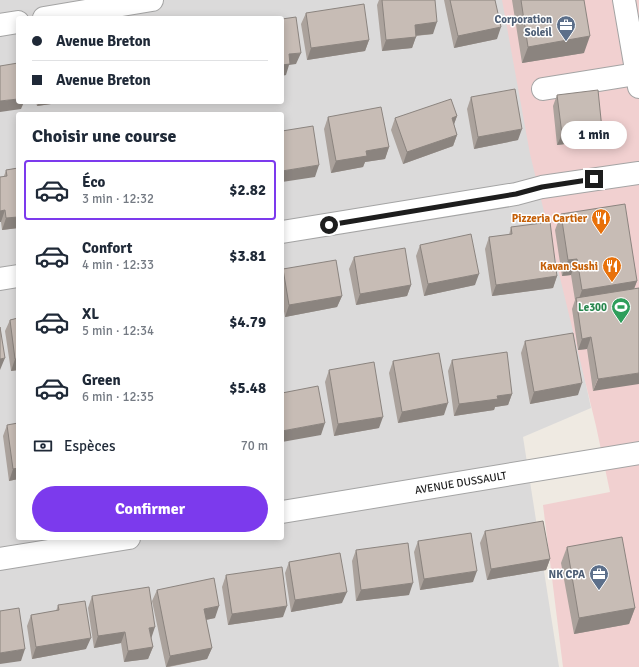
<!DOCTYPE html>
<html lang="fr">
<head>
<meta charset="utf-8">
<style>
	:root { --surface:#fff; --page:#f6f6f7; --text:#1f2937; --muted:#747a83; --line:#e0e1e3; --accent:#7c3aed }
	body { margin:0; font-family:Signika,sans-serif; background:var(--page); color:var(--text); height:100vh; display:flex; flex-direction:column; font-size:15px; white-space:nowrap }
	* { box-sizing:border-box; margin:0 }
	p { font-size:13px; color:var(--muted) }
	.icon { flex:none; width:22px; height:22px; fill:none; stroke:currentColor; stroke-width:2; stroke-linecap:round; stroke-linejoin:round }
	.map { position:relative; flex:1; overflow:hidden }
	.panel { position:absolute; left:16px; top:112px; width:268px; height:428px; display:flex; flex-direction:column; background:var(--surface); border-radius:4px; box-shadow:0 2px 10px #0003 }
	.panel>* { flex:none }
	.banner { position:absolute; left:16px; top:16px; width:268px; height:88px; border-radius:4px; box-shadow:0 2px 10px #0003; display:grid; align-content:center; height:88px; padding:0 16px; background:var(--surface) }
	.end { position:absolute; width:18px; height:18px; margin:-9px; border:5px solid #1d1d1d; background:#fff; box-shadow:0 0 0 2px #fff }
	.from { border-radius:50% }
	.bubble { position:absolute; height:28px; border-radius:14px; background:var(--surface); box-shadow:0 2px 10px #0003; font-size:13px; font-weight:700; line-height:28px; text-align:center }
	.banner b { display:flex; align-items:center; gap:14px; height:38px; font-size:15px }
	.banner b+b { border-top:1px solid var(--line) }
	.banner i { width:10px; height:10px; background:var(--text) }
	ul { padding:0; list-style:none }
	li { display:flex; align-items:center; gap:12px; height:60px; margin:0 8px 6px; padding:0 8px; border:2px solid transparent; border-radius:4px }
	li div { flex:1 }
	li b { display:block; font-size:15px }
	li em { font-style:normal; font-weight:700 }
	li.selected { border-color:var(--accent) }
	li>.icon { width:36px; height:36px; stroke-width:1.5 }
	h2 { padding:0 16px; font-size:18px; line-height:48px }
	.pay { display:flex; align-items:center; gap:10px; height:44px; padding:0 16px; font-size:15px }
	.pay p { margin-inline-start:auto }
	.button { display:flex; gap:8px; margin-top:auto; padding:8px 16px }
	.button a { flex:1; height:46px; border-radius:24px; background:var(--accent); color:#fff; font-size:16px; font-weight:700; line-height:46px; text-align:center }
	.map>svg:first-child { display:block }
</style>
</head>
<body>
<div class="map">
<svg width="639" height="667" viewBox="0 0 639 667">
	<rect width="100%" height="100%" fill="#efeae2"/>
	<path fill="#dbdada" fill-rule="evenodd" d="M0,0H505L591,408L523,437L559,667H0ZM18,18H282V102H18ZM18,114H282V538H18Z"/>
	<path fill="#f1d0d0" d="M502,0H639V667H563L543,505L610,492L596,426L530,154Z"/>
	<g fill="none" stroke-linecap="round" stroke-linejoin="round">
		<defs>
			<g id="minor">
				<path d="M624,0L639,87"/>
				<path d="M44,18L152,0"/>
				<path d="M0,25L18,22"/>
				<path d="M543,89L636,74"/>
				<path d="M282,232L516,194L542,187L639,173"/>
				<path d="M0,279L18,276"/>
				<path id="s1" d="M282,512L639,453"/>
				<path d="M0,559L129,538"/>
			</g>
		</defs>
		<use href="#minor" stroke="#a4a4a4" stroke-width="24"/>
		<use href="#minor" stroke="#fff" stroke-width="22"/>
	</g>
	<path fill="#aba29c" d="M379,0H435L433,34L416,36L412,48L382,51L377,5Z
		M444,0H495L497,39L454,48Z
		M512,0H584V53L522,63Z
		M306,13L369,40L365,51L307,60L301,24Z
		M557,95L598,140L557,145L553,106Z
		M471,97L518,140L474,149L467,109Z
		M36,102H65L37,106Z
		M457,116L454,124L457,135L453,146L403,164L391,130L395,118Z
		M328,117L389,147L385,159L365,162L363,167L331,173L324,129Z
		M18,168V228L2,230L1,222L4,176L6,170Z
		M561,214L637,281L593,391L587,349L578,350L572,309L575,300L571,275L562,276L555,230Z
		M511,227L557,276L553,288L492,296L485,249L489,237L509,235Z
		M420,245L475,285L424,296L416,256Z
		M354,257L411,285L407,296L356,305L349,269Z
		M283,269L342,296L337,307L285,317L282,300V271Z
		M18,318V370L11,371L5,331L10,320Z
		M525,341L578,395L530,404L521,353Z
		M452,360L512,394L508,405L495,407L494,410L454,416L448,371Z
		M393,361L444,415L398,423L389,373Z
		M329,370L379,428L334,436L325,382Z
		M7,425L18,479L9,481L3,436Z
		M485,531L550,559L546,570L487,580L480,543Z
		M418,541L473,582L420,590L414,552Z
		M567,547L635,608L629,624L574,634L561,563Z
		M356,550L409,595L356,601L352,561Z
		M289,562L342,603L291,612L285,573Z
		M226,575L283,617L228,625L222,587Z
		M157,590L215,618L206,620L212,648L207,659L169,667H166L152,601Z
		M92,596L151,639L153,647L148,659L124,662L121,643L94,648L88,608Z
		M58,605L86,649L32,659L27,626L31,615L56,611Z"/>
	<path fill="#8b847f" d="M437,22L433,34L411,36L415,25Z
		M501,27L497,39L454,48L458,36Z
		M590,36L584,53L522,63L528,47Z
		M416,37L412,48L382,51L386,40Z
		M369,40L365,51L307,60L311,48Z
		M301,53L296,64L289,65L286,75L282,76V65L289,54Z
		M18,99V102H24L21,109L0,112V101Z
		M39,102H65L37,106Z
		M457,116L453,127L452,118Z
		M522,129L518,140L474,149L478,137Z
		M602,129L598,140L557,145L562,134Z
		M457,135L453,146L403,164L407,152Z
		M389,147L385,159L365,162L363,167L331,173L336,161L366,151Z
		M319,165L315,177L282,182V171Z
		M5,210L1,222H0V211Z
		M18,217V228L2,230L6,218Z
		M577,259L571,275L562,276L568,260Z
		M479,274L475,285L424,296L428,284Z
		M557,276L553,288L492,296L496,285Z
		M637,281L631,297L577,304L582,290Z
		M411,285L407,296L356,305L360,294Z
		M342,296L337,307L285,317L289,305Z
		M591,337L587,349L578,350L582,339Z
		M5,358L0,370V359Z
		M15,359H18V370L11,371Z
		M639,373V384L593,391L598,379Z
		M582,383L578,395L530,404L534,392Z
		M512,394L508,405L495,407L494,410L454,416L459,404L497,396Z
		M448,403L444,415L398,423L402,412Z
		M383,417L379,428L334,436L338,424Z
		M325,423L321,435L282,442V431Z
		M18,468V479L9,481L13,469Z
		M550,559L546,570L487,580L491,569Z
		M477,571L473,582L420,590L424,579Z
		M413,583L409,595L356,601L361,590Z
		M347,592L342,603L291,612L295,600Z
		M219,606L215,618L200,621L204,609Z
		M287,606L283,617L228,625L232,614Z
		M635,608L629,624L574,634L579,618Z
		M155,627L151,639L149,628Z
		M125,632L121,643L94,648L98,636Z
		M91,638L86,649L32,659L36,647Z
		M153,647L148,659L124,662L128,651Z
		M212,648L207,659L166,667L170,656Z
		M25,649L21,661L0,664V653Z"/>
	<path fill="#c7bcb5" stroke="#8b847f" d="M382,0H435L437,22L415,25L416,37L386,40Z
		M450,0H495L501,27L458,36Z
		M521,0H584L590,36L528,47Z
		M364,4L369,40L311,48L306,13Z
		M296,17L301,53L289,54L290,64L282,65V19Z
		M18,63V99L0,101V66Z
		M515,89L522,129L478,137L471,97Z
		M598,90L602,129L562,134L557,95Z
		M451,99L457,116L452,118L457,135L407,152L395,118Z
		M381,107L389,147L366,151L367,156L336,161L328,117Z
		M313,126L319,165L282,171V131Z
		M18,168V217L6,218L5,210L0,211V177L7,176L6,170Z
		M625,204L637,281L582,290L577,259L568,260L561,214Z
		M550,222L557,276L496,285L489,237L512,234L511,227Z
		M471,234L479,274L428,284L420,245Z
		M405,248L411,285L360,294L354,257Z
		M336,260L342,296L289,305L283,269Z
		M639,288V373L598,379L591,337L582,339L576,298Z
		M18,318V359H15L10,320Z
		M0,327L5,358L0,359Z
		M573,333L582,383L534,392L525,341Z
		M507,352L512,394L497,396L498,399L459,404L452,360Z
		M439,353L448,403L402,412L393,361Z
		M374,362L383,417L338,424L329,370Z
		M318,386L325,423L282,431V393Z
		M18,423V468L13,469L7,425Z
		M543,521L550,559L491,569L485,531Z
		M471,533L477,571L424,579L418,541Z
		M622,537L635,608L579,618L567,547Z
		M408,543L413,583L361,590L356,550Z
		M340,553L347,592L295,600L289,562Z
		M282,567L287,606L232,614L226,575Z
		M214,578L219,606L204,609L212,648L170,656L157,590Z
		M149,587L155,627L149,628L153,647L128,651L125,632L98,636L92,596Z
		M85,601L91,638L36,647L31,615L59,610L58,605Z
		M19,608L25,649L0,653V611Z"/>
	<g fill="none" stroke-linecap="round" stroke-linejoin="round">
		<path stroke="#1d1d1d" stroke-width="5" d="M329,225L516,194L542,187L594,179"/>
	</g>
	<defs>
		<symbol id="office-pin" viewBox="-11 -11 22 30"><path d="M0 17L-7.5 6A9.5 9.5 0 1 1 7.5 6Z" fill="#5c6f8a" stroke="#fff"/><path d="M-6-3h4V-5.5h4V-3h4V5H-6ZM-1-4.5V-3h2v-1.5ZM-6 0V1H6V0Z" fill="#fff"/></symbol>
		<symbol id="restaurant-pin" viewBox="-11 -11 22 30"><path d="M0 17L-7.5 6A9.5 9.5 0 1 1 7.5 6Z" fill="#e8710a" stroke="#fff"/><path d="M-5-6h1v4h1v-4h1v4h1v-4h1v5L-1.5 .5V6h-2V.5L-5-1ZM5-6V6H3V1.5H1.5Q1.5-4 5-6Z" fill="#fff"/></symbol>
		<symbol id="stadium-pin" viewBox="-11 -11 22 30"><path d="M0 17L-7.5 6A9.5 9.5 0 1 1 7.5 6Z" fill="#2e9e5b" stroke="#fff"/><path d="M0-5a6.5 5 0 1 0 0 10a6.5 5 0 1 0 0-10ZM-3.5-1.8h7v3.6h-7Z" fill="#fff"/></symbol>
	</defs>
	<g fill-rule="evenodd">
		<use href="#office-pin" x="555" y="14" width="22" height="30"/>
		<use href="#restaurant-pin" x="590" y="207" width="22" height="30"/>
		<use href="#restaurant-pin" x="601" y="255" width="22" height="30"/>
		<use href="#stadium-pin" x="610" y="296" width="22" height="30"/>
		<use href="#office-pin" x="588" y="563" width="22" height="30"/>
	</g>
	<g text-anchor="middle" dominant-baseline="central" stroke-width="3" stroke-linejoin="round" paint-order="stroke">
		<g font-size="11" font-weight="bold" fill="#4e5e75" stroke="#fff" text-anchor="end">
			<text x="552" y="19">Corporation<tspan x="552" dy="13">Soleil</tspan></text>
			<text x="585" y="574">NK CPA</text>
		</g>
		<g font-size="11" font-weight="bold" fill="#c56008" stroke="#fff" text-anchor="end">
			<text x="587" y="218">Pizzeria Cartier</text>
			<text x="598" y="266">Kavan Sushi</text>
		</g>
		<g font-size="11" font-weight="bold" fill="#27864d" stroke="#fff" text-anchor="end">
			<text x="607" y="307">Le300</text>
		</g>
		<g font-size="11" fill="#1d1d1d" stroke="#fff">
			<text stroke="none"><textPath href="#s1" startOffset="181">AVENUE DUSSAULT</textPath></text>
		</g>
	</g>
</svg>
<i class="end from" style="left:329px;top:225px"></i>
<i class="end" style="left:594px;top:179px"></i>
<div class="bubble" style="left:561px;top:121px;width:66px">1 min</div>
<div class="banner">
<b><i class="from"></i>Avenue Breton</b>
<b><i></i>Avenue Breton</b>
</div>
<section class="panel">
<h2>Choisir une course</h2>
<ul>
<li class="selected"><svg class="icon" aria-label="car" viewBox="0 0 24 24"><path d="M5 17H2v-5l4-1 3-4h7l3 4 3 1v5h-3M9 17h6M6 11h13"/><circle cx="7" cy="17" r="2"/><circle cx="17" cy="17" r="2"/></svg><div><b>Éco</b><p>3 min · 12:32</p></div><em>$2.82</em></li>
<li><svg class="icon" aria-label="car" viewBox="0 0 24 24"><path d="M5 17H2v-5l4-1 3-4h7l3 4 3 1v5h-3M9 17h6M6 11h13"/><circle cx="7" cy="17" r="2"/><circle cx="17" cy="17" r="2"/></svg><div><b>Confort</b><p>4 min · 12:33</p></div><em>$3.81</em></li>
<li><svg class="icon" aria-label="car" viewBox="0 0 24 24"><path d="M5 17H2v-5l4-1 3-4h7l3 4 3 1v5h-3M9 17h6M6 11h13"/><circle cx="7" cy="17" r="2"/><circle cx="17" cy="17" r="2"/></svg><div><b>XL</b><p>5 min · 12:34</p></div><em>$4.79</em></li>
<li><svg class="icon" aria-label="car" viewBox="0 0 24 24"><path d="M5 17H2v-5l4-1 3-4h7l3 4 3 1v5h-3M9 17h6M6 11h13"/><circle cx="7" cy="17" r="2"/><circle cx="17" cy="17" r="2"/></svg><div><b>Green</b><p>6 min · 12:35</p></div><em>$5.48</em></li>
</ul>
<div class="pay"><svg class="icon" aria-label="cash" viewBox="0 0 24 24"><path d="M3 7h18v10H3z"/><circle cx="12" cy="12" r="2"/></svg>Espèces<p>70 m</p></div>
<div class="button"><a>Confirmer</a></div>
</section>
</div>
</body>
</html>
